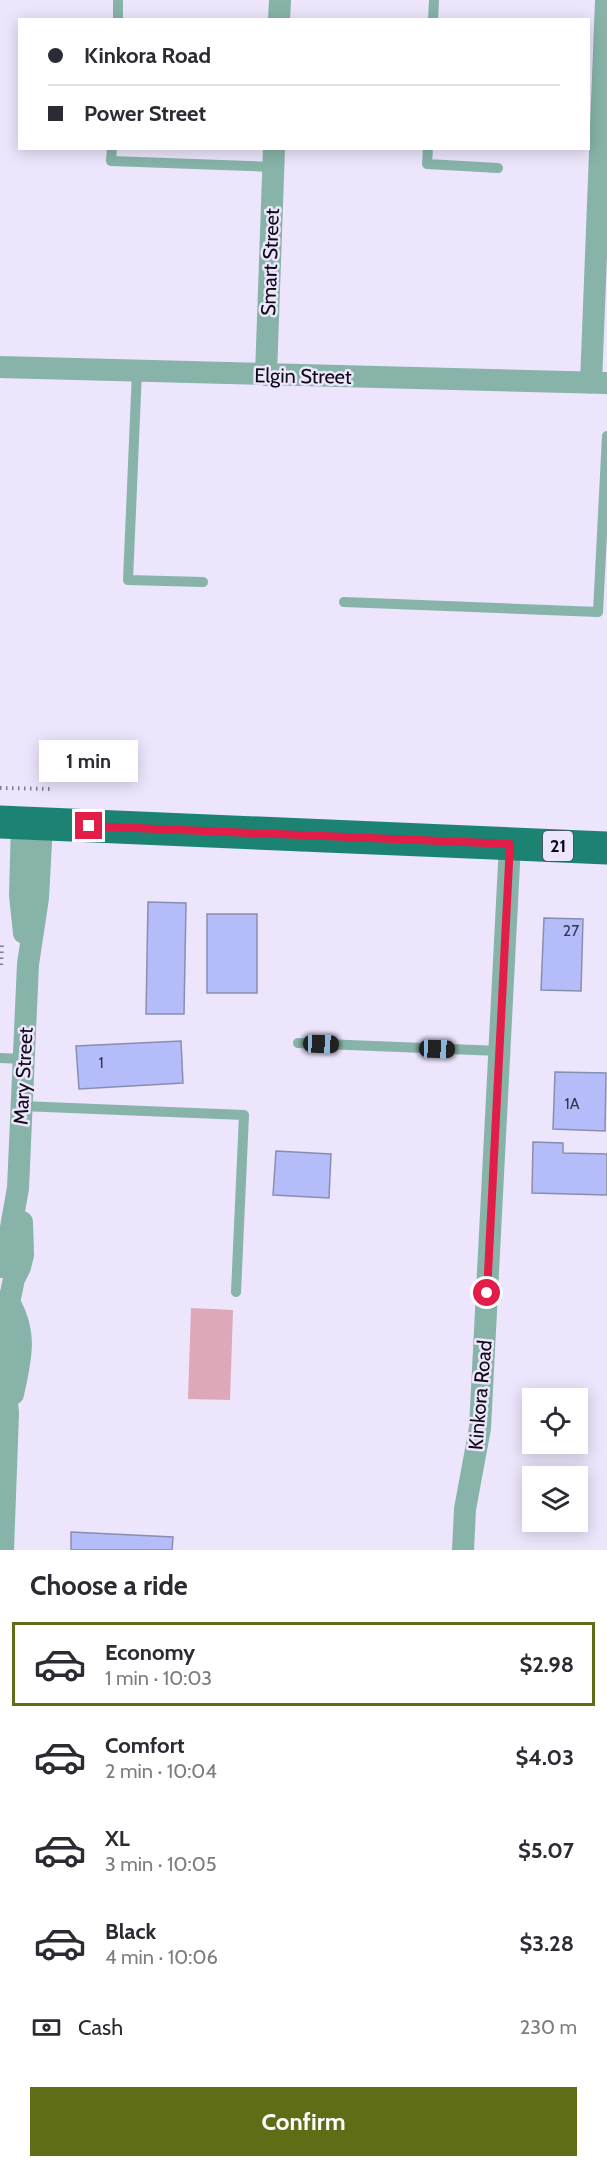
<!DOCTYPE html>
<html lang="en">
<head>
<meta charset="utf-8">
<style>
	:root { --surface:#fff; --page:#f7f7f7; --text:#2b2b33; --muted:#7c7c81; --line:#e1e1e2; --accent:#5f6d16 }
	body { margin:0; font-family:Cabin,sans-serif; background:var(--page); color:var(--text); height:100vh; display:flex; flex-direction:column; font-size:22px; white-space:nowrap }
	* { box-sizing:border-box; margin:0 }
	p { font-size:20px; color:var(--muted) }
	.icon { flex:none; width:33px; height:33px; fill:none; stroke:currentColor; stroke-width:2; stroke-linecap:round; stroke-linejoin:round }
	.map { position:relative; height:1550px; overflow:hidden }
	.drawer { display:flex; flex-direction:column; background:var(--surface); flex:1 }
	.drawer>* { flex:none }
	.hud { position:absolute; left:18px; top:18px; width:572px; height:132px; border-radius:0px; box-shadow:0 3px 15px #0003; display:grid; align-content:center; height:132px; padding:0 30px; background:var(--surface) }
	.tools { position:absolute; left:522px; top:1388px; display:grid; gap:12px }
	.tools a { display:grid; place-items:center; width:66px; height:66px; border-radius:0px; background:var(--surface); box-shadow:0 3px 15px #0003; font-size:30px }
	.end { position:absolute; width:27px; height:27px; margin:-14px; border:8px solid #e11d48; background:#fff; box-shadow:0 0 0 3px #fff }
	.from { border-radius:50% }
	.bubble { position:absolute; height:42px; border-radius:0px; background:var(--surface); box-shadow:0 3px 15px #0003; font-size:20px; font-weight:700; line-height:42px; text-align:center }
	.car { position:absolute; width:18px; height:36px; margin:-18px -9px; border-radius:8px; box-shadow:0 0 4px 2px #0007; background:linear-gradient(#222 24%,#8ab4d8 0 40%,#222 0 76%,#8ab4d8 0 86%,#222 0) }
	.hud b { display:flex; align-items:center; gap:21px; height:57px; font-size:22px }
	.hud b+b { border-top:2px solid var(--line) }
	.hud i { width:15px; height:15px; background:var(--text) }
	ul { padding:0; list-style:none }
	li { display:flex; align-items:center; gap:18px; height:84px; margin:0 12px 9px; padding:0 18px; border:3px solid transparent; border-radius:0px }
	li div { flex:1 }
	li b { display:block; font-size:22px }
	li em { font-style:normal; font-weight:700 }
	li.on { border-color:var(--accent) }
	li>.icon { width:54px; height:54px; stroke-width:1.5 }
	h2 { padding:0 30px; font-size:27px; line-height:72px }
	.pay { display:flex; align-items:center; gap:15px; height:66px; padding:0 30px; font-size:22px }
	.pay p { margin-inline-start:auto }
	.cta { display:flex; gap:12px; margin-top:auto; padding:12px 30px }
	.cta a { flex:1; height:69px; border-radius:0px; background:var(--accent); color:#fff; font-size:24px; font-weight:700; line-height:69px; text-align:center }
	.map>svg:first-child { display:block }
</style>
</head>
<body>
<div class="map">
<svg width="607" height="1550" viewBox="0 0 607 1550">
	<rect width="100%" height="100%" fill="#ece5fc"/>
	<path fill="#dda8b8" d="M191,1308L233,1310L230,1400L188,1399Z"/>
	<path fill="#b4bcfa" stroke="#898eb1" stroke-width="1.5" d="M148,902L186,903L184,1014H146Z
		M207,914H257V993H207Z
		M544,918L583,919L581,991L541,990Z
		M181,1041L183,1083L79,1089L76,1046Z
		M555,1072L606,1073L605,1131L553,1129Z
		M533,1142L563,1143V1153L607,1154V1195L532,1193Z
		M276,1151L331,1154L329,1198L273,1195Z
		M71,1532L173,1537L172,1550H71Z"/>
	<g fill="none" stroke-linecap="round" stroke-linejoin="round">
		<path stroke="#817b8d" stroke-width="4" stroke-dasharray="1.5 4.5" stroke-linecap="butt" d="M0,788L53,789
			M1,965L2,943"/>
		<path stroke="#87b3a8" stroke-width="10" d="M118,20V0
			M433,20L434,0
			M112,148L111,161L273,167
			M428,148L427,164L498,168
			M137,371L128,580L203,582
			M344,602L598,612L607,436
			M298,1043L500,1051
			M0,1058L24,1059
			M21,1106L244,1115L236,1292"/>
		<path stroke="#87b3a8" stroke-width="22" d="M279,20L280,0
			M0,367L607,383
			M266,375L274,148
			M591,383L606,0
			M22,823L20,895L24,933
			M0,1267L7,1250L18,1188L28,964L38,898L42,824
			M7,1299C28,1332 21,1358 13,1394
			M0,1325L6,1317L14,1279L20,1267L23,1255L22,1222
			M0,1334L8,1413L3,1550
			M463,1550L465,1509L480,1428L510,844"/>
		<path stroke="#1c8372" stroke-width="33" d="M0,822L607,848"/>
	</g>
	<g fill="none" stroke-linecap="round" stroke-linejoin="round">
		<path stroke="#e11d48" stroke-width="8" d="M89,826L510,844L487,1293"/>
	</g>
	<g text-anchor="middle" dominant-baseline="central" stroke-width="5" stroke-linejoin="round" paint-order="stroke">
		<g font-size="16" fill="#37364e">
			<text x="571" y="930">27</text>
			<text x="101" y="1062">1</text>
			<text x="572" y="1103">1A</text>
		</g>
		<rect fill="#ece5fc" stroke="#504b5a" stroke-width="1.5" x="543" y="831" width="30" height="30" rx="4.5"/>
		<g font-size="18" font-weight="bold" fill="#0d0915">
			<text x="558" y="846">21</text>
		</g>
		<g font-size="20" fill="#0d0915" stroke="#ece5fc">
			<text transform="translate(270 262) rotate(-88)">Smart Street</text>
			<text transform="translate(303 376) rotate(1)">Elgin Street</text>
			<text transform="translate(23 1076) rotate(-87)">Mary Street</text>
			<text transform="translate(480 1395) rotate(-85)">Kinkora Road</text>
		</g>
	</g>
</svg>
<div class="tools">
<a><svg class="icon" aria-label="locate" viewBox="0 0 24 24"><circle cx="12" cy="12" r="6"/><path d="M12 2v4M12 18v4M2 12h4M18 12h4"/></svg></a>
<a><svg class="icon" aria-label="layers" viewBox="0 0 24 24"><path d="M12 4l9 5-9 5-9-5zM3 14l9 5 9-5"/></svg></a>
</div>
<i class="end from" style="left:487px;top:1293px"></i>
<i class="end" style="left:89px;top:826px"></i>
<div class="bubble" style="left:39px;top:740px;width:99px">1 min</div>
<i class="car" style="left:321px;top:1044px;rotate:92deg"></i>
<i class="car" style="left:437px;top:1049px;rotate:92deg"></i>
<div class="hud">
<b><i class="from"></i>Kinkora Road</b>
<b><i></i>Power Street</b>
</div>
</div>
<section class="drawer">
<h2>Choose a ride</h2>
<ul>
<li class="on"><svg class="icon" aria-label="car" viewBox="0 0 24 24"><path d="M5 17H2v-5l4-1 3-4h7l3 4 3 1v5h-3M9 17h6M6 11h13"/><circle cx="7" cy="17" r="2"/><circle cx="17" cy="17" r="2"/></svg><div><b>Economy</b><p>1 min · 10:03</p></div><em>$2.98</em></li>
<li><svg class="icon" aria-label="car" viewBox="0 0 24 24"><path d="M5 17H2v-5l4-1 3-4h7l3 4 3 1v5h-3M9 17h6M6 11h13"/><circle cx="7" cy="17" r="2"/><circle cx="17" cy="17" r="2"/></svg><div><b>Comfort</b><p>2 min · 10:04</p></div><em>$4.03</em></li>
<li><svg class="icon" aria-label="car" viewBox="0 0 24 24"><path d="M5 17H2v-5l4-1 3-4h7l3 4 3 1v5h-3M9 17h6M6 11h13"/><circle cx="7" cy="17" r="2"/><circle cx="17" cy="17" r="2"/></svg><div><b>XL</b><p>3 min · 10:05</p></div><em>$5.07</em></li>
<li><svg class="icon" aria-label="car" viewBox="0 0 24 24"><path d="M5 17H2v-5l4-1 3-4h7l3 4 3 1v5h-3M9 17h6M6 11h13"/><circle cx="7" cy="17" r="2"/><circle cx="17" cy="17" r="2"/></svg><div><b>Black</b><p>4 min · 10:06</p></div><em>$3.28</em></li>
</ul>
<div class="pay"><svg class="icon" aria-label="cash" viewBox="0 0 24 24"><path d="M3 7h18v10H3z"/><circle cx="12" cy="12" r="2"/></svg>Cash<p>230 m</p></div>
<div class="cta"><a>Confirm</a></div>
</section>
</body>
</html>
